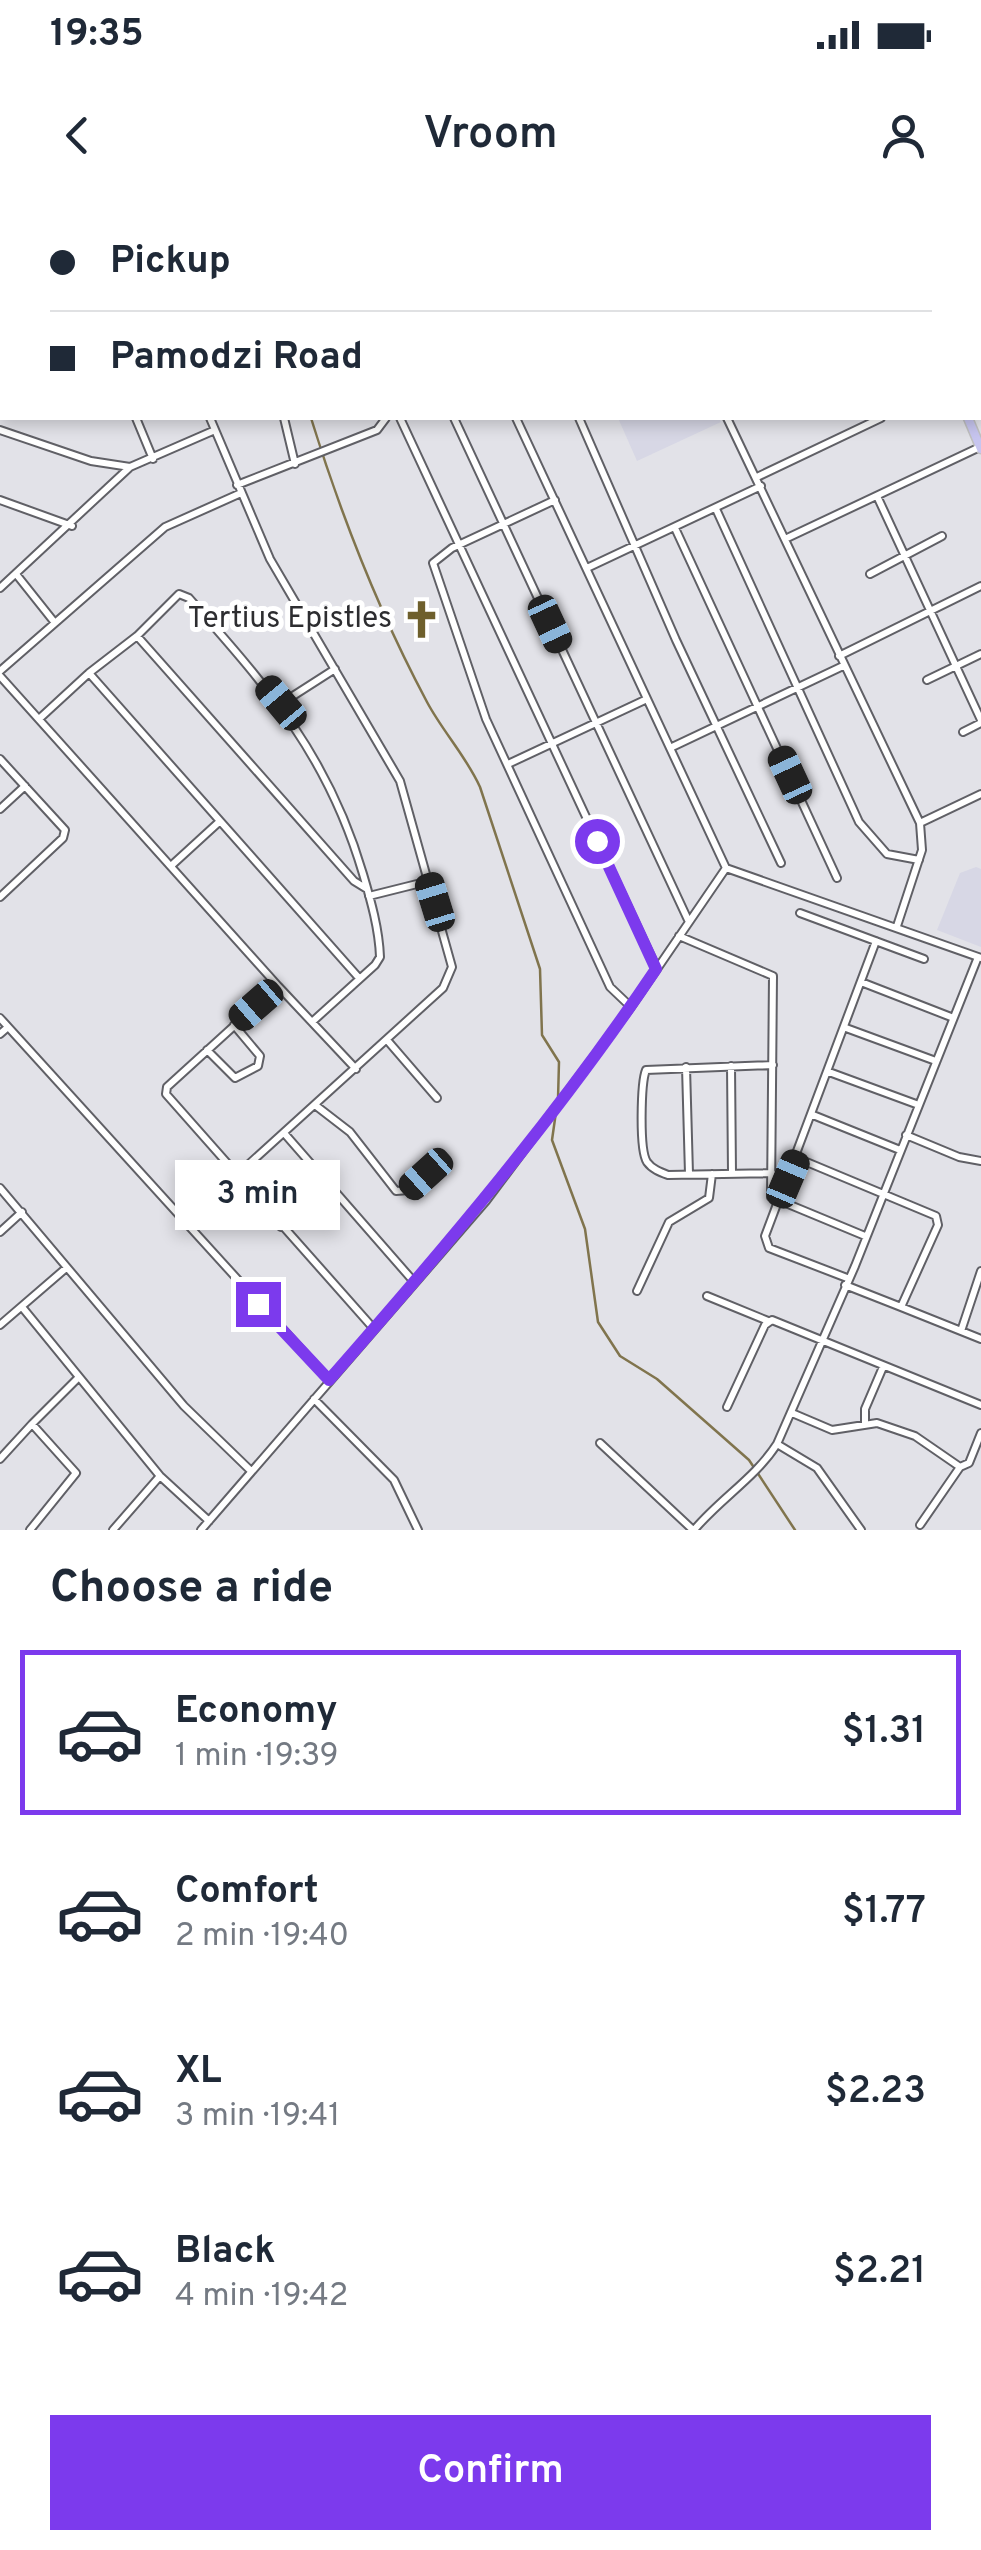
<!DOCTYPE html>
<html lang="en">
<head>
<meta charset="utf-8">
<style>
	:root { --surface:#fff; --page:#f2f2f3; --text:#1f2937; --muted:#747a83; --line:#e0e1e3; --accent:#7c3aed }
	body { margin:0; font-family:Overpass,sans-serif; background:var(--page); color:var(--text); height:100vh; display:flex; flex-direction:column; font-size:38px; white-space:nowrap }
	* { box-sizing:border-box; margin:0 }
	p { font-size:32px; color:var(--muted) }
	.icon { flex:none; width:55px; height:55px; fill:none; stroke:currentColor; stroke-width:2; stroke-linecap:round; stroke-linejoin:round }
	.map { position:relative; height:1330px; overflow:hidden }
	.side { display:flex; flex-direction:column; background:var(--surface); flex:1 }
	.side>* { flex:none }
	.guide { position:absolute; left:0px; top:0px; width:982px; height:220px; box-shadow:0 5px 15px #0003; display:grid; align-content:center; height:220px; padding:0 50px; background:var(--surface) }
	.end { position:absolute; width:45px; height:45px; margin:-22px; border:12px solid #7c3aed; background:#fff; box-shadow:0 0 0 5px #fff }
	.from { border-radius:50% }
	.bubble { position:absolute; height:70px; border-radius:0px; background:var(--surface); box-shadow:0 5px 15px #0003; font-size:32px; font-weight:600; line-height:70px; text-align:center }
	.car { position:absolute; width:30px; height:60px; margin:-30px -15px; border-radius:12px; box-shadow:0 0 8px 2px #0007; background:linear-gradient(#222 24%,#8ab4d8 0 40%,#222 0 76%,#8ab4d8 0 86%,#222 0) }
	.guide b { display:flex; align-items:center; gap:35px; height:95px; font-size:38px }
	.guide b+b { border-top:2px solid var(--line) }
	.guide i { width:25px; height:25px; background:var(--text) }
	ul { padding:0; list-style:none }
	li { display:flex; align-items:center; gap:30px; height:165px; margin:0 20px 15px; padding:0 30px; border:5px solid transparent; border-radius:0px }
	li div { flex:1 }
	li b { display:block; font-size:38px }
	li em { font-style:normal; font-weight:600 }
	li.current { border-color:var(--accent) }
	li>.icon { width:90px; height:90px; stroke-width:1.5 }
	h2 { padding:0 50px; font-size:45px; line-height:120px }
	.cta { display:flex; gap:20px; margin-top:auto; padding:20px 50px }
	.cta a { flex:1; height:115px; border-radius:0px; background:var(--accent); color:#fff; font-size:40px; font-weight:600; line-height:115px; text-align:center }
	.status { display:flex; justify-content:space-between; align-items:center; height:70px; padding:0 50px; background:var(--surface); direction:ltr }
	.status svg { height:28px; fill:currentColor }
	header { display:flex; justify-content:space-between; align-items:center; height:130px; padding:0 50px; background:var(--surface); font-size:45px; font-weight:600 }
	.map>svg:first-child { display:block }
</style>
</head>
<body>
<div class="status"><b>19:35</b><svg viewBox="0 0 49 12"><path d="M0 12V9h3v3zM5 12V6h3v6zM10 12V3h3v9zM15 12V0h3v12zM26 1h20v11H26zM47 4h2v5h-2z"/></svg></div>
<header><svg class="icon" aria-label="back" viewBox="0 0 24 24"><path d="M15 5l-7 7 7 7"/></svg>Vroom<svg class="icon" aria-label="person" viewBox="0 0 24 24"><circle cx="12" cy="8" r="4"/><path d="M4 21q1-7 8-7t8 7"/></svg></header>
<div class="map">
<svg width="981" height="1330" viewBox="0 0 981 1330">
	<rect width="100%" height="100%" fill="#e2e2e8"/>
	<path fill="#d7d7e5" d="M618,218H719L721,222L637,261Z
		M976,667L981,669V747L937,730L960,673Z"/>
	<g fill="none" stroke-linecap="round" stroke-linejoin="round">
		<path stroke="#80744d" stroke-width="2.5" d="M247,0V2
			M311,218C341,315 379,412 427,502C443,532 466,556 480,587L540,769L542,835L559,862L558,899
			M556,912L552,940L585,1029L598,1122L620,1156L657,1179L749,1260L795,1330"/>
		<defs>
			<path id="minor" d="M154,0V2
				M210,0L211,2
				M354,0L355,2
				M414,0L415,2
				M473,0L474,2
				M626,0L627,2
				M331,2L332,0
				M496,2L501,0
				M607,2L612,0
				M741,2L746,0
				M0,17H2
				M980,26L981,25
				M980,96L981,98
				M136,218L153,259
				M284,218L295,264
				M400,218L657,769
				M454,218L689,722
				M516,218L726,668L981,758
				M579,218L676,440L781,663
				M727,218L920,623L922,650L897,726
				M0,230L91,261L130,267L215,230
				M757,277L881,218
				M237,285L377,230L386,218
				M877,296L981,520
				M0,300L72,326
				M555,300L452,348L433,363L486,519L610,787L631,807
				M716,309L859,622L887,654L919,660
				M675,328L837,678
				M785,339L980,247
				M587,368L761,286
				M16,374L55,423
				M870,374L942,336
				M0,388L130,267
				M137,436L354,681L367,689
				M839,456L981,386
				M0,471L165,327L241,293
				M0,476L278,786
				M927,480L981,454
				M282,503L335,469
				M39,519L89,473
				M963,532L981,523
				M670,548L843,466
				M0,559L65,630L63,638L0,697
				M508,564L647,499
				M0,609L25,586
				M920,623L981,594
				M172,665L219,622
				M369,696L429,681
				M800,713L924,759
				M679,736L773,776L771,997L865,1036
				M861,782L951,817
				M0,818L329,1180
				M312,822L375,765L380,757C379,729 371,701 363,674C328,555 269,489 189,398L179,394L137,436L89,473L359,778
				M846,828L933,860
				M0,834L8,827
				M387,840L437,898
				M207,850L235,878L258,866L260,856L234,825
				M731,866L732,973
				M686,867L689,974
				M356,869L278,786L167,887L166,894L374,1129
				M829,872L916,904
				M315,905L350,932L396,991L409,990L444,958
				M813,915L900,950
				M284,933L415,1083
				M906,935L959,957L981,961
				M797,958L936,1016L938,1025L901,1107L845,1085
				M772,973L668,975C660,972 652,969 647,962C639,950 641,882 646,870L773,865
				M0,988L184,1206L251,1271
				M184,1023L443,788L452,767L400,581L270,359L210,218
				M281,1027L326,983
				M0,1032L22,1012
				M847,1078L769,1048L765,1036L876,741
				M637,1091L669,1022L709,998L712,974
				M707,1096L768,1121
				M22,1107L160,1276L209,1321
				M901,1107L981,1139
				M0,1125L65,1069
				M961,1131L981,1071
				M314,1199L394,1280L418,1330
				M727,1207L765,1125L772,1120L981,1205
				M792,1213L832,1230L877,1223L915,1236L960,1267L969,1263L981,1233
				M865,1223V1209L883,1167
				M600,1243L693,1330
				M777,1244L817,1268L861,1330
				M0,1259L32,1224
				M920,1325L960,1267
				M30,1330L76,1273L32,1224L77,1179
				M113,1330L160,1276
				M201,1330L486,1001L631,807L726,668
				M694,1330C721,1298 755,1278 777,1244L855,1066L978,757"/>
			<path id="major" d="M867,0L869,2
				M968,218L981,249"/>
		</defs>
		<use href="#minor" stroke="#606066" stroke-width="10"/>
		<use href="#major" stroke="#c0c0c1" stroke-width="11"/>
		<use href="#minor" stroke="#fff" stroke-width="6"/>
		<use href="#major" stroke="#c7c5ef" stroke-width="8"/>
	</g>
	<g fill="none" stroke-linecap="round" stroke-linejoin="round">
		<path stroke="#7c3aed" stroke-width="12" d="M258,1104L329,1180C445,1048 558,915 656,769L597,641"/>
	</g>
	<defs>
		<symbol id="church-bare" viewBox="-9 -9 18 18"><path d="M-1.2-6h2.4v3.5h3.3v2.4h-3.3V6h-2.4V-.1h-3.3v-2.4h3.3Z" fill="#6e5f2c" stroke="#fff" stroke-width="2.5" paint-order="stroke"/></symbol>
	</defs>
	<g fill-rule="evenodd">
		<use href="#church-bare" x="394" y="392" width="55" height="55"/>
	</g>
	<g text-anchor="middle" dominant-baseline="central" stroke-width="10" stroke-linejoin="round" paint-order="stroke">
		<g font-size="30" fill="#2d2d30" stroke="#fff" text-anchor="end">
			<text x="392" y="419">Tertius Epistles</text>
		</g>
	</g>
</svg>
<i class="end from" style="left:597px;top:641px"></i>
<i class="end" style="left:258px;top:1104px"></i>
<div class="bubble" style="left:175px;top:960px;width:165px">3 min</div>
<i class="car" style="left:550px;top:424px;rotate:155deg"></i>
<i class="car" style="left:281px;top:503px;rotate:320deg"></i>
<i class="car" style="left:790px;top:575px;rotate:335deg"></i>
<i class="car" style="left:435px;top:702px;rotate:343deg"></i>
<i class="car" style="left:256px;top:805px;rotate:229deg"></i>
<i class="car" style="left:426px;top:974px;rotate:228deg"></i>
<i class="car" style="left:788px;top:979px;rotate:23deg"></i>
<div class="guide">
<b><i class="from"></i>Pickup</b>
<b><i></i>Pamodzi Road</b>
</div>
</div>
<section class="side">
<h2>Choose a ride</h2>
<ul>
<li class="current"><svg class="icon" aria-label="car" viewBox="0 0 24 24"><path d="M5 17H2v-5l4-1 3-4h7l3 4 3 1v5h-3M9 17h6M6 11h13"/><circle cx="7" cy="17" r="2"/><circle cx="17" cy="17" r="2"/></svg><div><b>Economy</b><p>1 min · 19:39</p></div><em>$1.31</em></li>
<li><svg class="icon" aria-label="car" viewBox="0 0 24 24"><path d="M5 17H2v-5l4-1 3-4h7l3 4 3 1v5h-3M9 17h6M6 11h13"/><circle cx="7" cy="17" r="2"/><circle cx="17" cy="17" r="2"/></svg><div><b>Comfort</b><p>2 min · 19:40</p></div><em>$1.77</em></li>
<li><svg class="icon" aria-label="car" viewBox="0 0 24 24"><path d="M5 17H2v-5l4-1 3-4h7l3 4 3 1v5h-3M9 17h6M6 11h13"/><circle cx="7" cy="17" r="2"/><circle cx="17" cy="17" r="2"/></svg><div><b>XL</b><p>3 min · 19:41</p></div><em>$2.23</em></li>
<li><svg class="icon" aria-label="car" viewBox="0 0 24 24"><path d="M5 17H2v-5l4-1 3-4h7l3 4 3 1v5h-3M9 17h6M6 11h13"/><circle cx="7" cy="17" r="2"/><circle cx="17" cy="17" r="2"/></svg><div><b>Black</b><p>4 min · 19:42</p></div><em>$2.21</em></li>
</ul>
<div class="cta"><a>Confirm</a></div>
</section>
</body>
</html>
